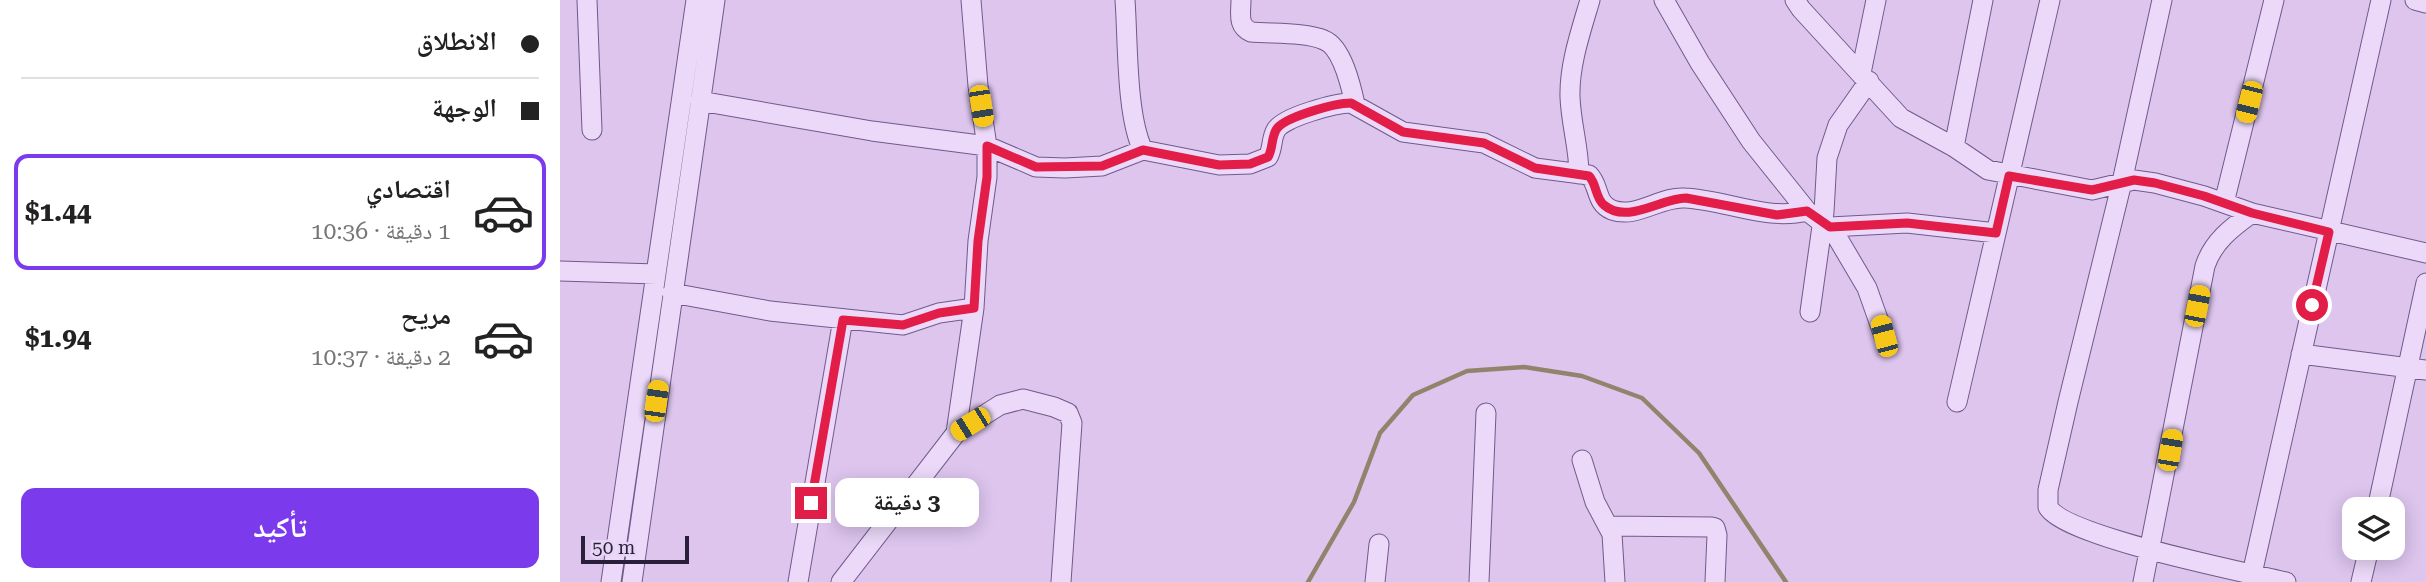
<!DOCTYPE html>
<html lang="ar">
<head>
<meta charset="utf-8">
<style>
	:root { --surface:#fff; --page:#f6f6f6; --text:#222; --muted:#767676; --line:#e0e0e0; --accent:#7c3aed }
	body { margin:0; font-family:"Roboto Serif","Noto Naskh Arabic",serif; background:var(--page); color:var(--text); direction:rtl; height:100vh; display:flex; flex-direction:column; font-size:26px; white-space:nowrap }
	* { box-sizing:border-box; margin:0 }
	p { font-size:23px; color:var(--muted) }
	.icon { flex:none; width:38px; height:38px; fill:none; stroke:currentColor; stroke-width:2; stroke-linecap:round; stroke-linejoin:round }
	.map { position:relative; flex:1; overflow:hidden; direction:ltr }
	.drawer { display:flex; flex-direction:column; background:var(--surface); width:560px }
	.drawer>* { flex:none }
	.top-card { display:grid; align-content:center; height:154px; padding:0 21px; background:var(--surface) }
	.buttons { position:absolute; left:1782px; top:497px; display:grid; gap:14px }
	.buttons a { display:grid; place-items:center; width:63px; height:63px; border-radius:14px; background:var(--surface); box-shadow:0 4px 18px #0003; font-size:35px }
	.scale { position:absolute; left:21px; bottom:18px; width:108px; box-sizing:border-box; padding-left:7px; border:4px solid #291f3a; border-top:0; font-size:19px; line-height:24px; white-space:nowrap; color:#291f3a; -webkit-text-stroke:5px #e8d5f6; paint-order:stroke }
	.end { position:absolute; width:32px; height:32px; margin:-16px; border:9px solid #e11d48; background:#fff; box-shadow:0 0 0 4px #fff }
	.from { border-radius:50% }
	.bubble { position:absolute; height:49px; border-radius:14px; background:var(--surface); box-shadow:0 4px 18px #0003; font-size:23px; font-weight:700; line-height:49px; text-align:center; direction:rtl }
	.car { position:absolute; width:21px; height:42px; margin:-21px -10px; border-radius:9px; box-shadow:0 0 5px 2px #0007; background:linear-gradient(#f5c518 24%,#345 0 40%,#f5c518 0 76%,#345 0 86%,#f5c518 0) }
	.top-card b { display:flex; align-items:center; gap:24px; height:66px; font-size:26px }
	.top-card b+b { border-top:2px solid var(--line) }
	.top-card i { width:18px; height:18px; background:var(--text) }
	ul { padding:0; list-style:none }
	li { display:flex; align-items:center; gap:21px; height:116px; margin:0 14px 10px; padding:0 7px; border:4px solid transparent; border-radius:14px }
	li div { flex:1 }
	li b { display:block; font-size:26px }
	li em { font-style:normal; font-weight:700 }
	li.selected { border-color:var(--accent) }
	li>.icon { width:63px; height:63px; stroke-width:1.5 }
	.primary-button { display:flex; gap:14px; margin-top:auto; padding:14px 21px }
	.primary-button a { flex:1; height:80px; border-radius:14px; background:var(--accent); color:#fff; font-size:28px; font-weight:700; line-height:80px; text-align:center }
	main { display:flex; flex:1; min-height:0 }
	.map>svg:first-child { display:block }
</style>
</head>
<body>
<main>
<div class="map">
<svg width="1866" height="582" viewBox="0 0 1866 582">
	<rect width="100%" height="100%" fill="#ddc5ee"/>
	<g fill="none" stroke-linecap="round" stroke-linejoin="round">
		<path stroke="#90846d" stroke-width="4.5" d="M748,582L794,502L820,433L853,395L907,371L964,367L1022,376L1082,398L1139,453L1226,582"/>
		<defs>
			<path id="minor" d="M27,0L32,130
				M565,0C568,40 566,116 583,150
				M681,0C681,13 677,26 691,32C712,34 745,32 764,40C782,47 791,86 795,104
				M1104,0L1140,63L1191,141L1247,211L1274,232L1307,288L1324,336
				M1235,0L1241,9L1341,118L1394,147L1428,170L1532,190L1574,180L1595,183L1644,196L1692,213L1866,253
				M1602,0L1562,182L1508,402L1488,490V507C1505,537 1686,572 1726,582
				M1855,0L1866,3
				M1301,73L1316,0
				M140,101L312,131L427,146L476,167L505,168L542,166L583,150L659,165L690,164L708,157C713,149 711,138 716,130C723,117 776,103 791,103L843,132L924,143L975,168L1029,175C1040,186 1035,203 1052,210C1077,219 1100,196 1125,198C1166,200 1206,221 1247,211
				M1394,147L1423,0
				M1019,174C1019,148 1011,124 1010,97C1009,65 1021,31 1030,0
				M1664,203L1714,0
				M1270,227L1347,223L1436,233
				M0,271L96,274
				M112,293L210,311L343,325L379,313L414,308
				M1250,312L1264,212L1267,158L1278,125L1309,81
				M1741,354L1866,370
				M1397,402L1490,0
				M396,433L414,308L418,241L427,177V146L418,86L411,0
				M1022,460L1035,502L1052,534L1055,582
				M1817,509L1866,283
				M1049,526L1152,527L1155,528L1157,535L1155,582
				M1692,574L1821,0
				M51,582L136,0
				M72,582L155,0
				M238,582L283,319
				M281,582L396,433L440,405L463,399L494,407L508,413L512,423L501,582
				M815,582L819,544
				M919,582L926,413
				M1583,582L1645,266C1653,242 1671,228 1692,213
				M1801,582L1809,548"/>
		</defs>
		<use href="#minor" stroke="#6f5b89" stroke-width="21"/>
		<use href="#minor" stroke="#ecd9f9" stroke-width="19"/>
	</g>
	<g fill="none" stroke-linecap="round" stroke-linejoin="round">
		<path stroke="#e11d48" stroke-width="9" d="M251,503L283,320L343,325L379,313L414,308L418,241L427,177V146L476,167L542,166L583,150L659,165L690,164L708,157C713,149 711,139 716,130C723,117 776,103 791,103L843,132L924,143L975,168L1029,176C1037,184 1035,198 1044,205C1067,225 1101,198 1126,198L1217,215L1247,211L1270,227L1347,223L1436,233L1449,176L1532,190L1574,180L1595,183L1644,196L1692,213L1769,232L1752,305"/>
	</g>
</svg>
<div class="buttons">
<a><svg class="icon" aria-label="layers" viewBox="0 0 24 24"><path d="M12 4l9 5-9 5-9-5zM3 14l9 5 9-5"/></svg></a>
</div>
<div class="scale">50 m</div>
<i class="end from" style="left:1752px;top:305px"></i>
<i class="end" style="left:251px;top:503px"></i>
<div class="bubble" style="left:275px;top:478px;width:144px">3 دقيقة</div>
<i class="car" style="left:1689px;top:102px;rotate:194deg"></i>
<i class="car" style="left:421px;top:106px;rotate:171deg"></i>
<i class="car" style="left:1637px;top:306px;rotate:11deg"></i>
<i class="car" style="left:1324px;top:336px;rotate:345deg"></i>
<i class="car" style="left:96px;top:401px;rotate:8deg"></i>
<i class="car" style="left:410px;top:424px;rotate:238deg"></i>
<i class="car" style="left:1610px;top:450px;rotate:10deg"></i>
</div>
<section class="drawer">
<div class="top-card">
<b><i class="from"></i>الانطلاق</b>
<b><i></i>الوجهة</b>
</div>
<ul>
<li class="selected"><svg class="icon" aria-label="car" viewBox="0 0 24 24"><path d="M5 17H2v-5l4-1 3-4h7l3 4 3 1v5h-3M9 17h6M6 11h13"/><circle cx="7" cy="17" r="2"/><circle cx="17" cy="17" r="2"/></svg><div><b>اقتصادي</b><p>1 دقيقة · 10:36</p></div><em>$1.44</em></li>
<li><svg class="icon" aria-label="car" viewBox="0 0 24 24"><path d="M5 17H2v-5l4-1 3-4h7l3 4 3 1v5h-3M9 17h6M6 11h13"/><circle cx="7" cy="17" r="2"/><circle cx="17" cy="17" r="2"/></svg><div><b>مريح</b><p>2 دقيقة · 10:37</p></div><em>$1.94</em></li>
</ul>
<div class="primary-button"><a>تأكيد</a></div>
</section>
</main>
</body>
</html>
